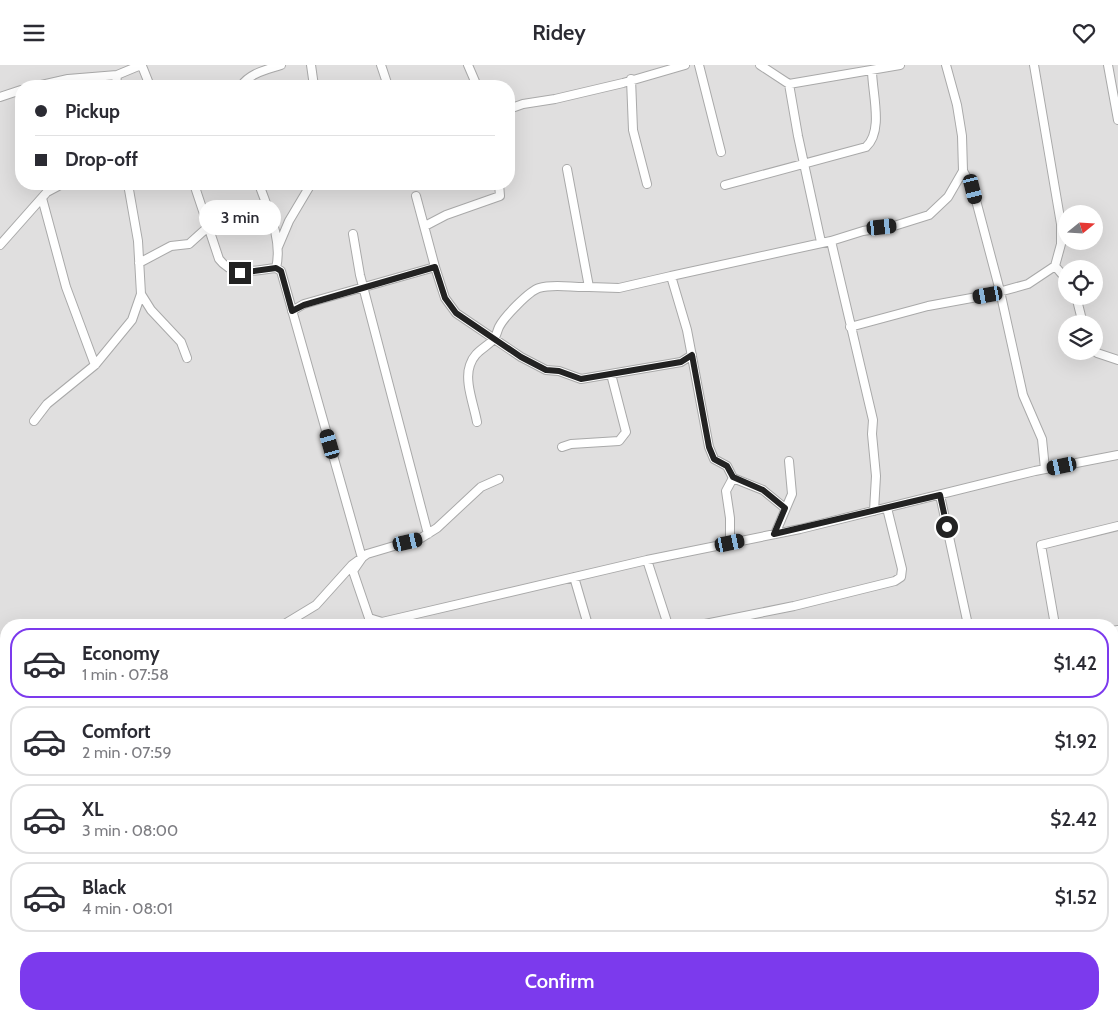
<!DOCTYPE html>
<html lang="en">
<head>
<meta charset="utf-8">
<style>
	:root { --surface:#fff; --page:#f2f2f3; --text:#2b2b33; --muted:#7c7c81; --line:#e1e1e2; --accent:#7c3aed }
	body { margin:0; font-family:Cabin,sans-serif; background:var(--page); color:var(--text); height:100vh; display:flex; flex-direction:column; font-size:19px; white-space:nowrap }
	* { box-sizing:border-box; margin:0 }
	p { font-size:16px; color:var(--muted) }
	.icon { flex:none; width:28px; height:28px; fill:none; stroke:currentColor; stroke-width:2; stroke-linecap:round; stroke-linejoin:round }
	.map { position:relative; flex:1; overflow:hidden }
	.drawer { position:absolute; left:0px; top:554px; width:1119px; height:401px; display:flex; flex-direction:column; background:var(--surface); border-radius:20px 20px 0 0; box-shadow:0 5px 20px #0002 }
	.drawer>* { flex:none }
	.hud { position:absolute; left:15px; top:15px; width:500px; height:110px; border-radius:20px; box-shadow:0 5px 20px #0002; display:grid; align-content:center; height:110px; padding:0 20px; background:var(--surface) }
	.needle { width:32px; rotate:72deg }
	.tools { position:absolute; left:1058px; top:140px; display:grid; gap:10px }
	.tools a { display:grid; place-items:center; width:45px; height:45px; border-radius:50%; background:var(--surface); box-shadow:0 5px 20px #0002; font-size:25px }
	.end { position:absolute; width:22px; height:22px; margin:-11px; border:6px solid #222; background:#fff; box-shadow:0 0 0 2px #fff }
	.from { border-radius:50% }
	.bubble { position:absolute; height:35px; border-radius:18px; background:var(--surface); box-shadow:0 5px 20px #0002; font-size:16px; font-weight:600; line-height:35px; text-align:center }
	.car { position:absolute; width:15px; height:30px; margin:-15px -8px; border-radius:6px; box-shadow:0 0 4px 1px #0007; background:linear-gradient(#222 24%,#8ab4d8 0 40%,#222 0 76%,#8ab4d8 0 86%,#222 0) }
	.hud b { display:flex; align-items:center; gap:18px; height:48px; font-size:19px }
	.hud b+b { border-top:1px solid var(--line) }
	.hud i { width:12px; height:12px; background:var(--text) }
	ul { padding:9px 0 0; list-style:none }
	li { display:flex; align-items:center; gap:15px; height:70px; margin:0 10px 8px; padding:0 10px; border:2px solid var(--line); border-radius:20px }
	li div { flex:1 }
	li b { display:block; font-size:19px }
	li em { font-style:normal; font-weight:600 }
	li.current { border-color:var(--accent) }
	li>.icon { width:45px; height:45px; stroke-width:1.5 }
	.primary-button { display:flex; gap:10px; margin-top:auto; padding:10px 20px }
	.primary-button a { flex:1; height:58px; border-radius:20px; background:var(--accent); color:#fff; font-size:20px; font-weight:600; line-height:58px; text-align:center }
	header { display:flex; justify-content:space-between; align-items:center; height:65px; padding:0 20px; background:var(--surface); font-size:22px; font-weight:600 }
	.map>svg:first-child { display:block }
</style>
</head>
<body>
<header><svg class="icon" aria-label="menu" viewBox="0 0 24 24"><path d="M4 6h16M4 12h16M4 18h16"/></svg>Ridey<svg class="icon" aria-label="heart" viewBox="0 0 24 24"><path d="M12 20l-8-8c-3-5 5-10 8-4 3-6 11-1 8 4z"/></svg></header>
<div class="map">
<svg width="1118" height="954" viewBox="0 0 1118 954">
	<rect width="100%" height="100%" fill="#f2efe9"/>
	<path fill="#e0dfdf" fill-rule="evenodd" d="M0,0H1118V954H0ZM21,21H509V119H21ZM1066,149H1094V176H1066ZM1066,204H1094V231H1066ZM1066,259H1094V286H1066ZM6,560H1112V949H6Z"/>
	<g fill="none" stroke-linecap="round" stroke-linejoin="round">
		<defs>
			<path id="minor" d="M311,0L314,21
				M381,0L388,21
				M468,0L477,21
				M699,0L721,87
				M760,0L789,19L900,0
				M1108,0L1118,55
				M142,1L150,21
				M631,14L633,65L647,119
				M789,19L798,71L821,177
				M37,21L68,14L117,10
				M116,21L117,10L141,0
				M241,21C250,8 266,5 281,0
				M0,32L21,25
				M509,44L523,39L555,34L623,18L685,0
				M963,106L973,124L1000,226L1023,330L1042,374L1045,404
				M128,119L138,176L141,229L151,245L181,277L187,293
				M194,119L219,194C233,213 255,205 276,203L281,206L362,493L353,506L369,553L382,557L647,495L800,464L1035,406L1118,390
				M259,119C268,145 283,175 276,203
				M725,120L866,82C884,66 872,28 872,5
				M416,131L435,202
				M42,133L66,222L95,300
				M425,161L446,150L500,131L499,119
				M353,169L360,210L428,469
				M831,176L873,355L872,369L876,411L874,446
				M0,180L47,127L62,119
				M278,182L289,156L311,119
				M139,198L171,181L189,179L209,161
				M1055,201L1066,214
				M589,222L619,223L671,211
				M1076,231L1083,259
				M292,246L304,239L435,202L445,233L456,248L521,292L546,305L559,306L581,314L681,297L692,290
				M850,262L928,241L988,230L1028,219L1055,201L1061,179V159L1034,0
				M1094,283L1097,288L1118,295
				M34,356L47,339L95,300L132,255L141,229
				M477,357C474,340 464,316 470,300C474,287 484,284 493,275C496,273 497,266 499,262C504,252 529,226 539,223C555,218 573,223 589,222L567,104
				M562,382L571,379L619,376L626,367L611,309
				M940,430L968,560
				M785,443L763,425L733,413L727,401L714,394L709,382L687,265L671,211L831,176L863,166L894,161L929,150L948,132L963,106L962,71L957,40L946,0
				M775,469L792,429L789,396
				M730,478V453L726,426L733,413
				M647,495L668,560
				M574,512L588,560
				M283,560L316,540L352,500L367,489L421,473L437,463L481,422L499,414
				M700,560L794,541L895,516L901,512L902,504L887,443
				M1055,560L1041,480L1118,461
				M1112,566L1118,565
				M0,667H6
				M1112,780L1118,779
				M1112,856L1118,894
				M547,949V954
				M797,949L798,954
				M850,949L853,954
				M978,949L985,954
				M1049,949L1050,954
				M660,954L681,949
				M943,954L956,949"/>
		</defs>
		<use href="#minor" stroke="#a9a9a9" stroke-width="10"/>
		<use href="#minor" stroke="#fff" stroke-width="8"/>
	</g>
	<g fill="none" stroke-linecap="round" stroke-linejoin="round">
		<path stroke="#222" stroke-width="6" d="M240,208L276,203L281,206L292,246L304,240L435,202L445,233L456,248L521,292L546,305L559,306L581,314L681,297L692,290L709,382L714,394L727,401L733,412L763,425L785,443L774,469L940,430L947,462"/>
	</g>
</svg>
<div class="tools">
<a><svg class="needle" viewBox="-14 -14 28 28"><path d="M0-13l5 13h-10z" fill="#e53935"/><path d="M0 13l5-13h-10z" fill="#7c7c81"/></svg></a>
<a><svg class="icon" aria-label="locate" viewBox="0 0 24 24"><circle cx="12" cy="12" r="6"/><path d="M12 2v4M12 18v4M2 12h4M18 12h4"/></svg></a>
<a><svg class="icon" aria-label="layers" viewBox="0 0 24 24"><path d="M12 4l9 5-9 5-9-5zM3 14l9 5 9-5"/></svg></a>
</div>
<i class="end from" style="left:947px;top:462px"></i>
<i class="end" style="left:240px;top:208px"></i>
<div class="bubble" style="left:199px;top:135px;width:82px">3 min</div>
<i class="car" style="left:973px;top:124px;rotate:166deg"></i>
<i class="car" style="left:882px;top:162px;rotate:84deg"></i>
<i class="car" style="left:988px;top:230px;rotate:260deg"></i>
<i class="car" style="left:330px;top:379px;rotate:344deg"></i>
<i class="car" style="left:1062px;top:401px;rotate:258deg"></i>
<i class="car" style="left:408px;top:477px;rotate:77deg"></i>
<i class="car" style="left:730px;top:478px;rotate:78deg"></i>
<div class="hud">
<b><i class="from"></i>Pickup</b>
<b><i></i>Drop-off</b>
</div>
<section class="drawer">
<ul>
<li class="current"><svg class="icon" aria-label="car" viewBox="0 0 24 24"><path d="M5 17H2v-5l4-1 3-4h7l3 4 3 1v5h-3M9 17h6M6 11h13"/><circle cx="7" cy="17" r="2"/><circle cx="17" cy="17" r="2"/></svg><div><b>Economy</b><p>1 min · 07:58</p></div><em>$1.42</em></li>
<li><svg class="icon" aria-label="car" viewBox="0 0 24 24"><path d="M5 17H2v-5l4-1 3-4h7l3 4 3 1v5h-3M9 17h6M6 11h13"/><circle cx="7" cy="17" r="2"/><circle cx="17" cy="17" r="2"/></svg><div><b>Comfort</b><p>2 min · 07:59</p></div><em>$1.92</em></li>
<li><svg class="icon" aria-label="car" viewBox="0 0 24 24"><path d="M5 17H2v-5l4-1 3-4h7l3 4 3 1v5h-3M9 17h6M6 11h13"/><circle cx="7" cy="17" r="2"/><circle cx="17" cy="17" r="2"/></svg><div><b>XL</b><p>3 min · 08:00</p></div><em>$2.42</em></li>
<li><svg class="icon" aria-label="car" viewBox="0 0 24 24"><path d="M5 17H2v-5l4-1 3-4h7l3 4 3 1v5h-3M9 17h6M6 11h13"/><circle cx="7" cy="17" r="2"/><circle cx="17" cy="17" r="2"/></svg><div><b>Black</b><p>4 min · 08:01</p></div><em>$1.52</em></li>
</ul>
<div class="primary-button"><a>Confirm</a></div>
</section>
</div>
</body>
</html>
